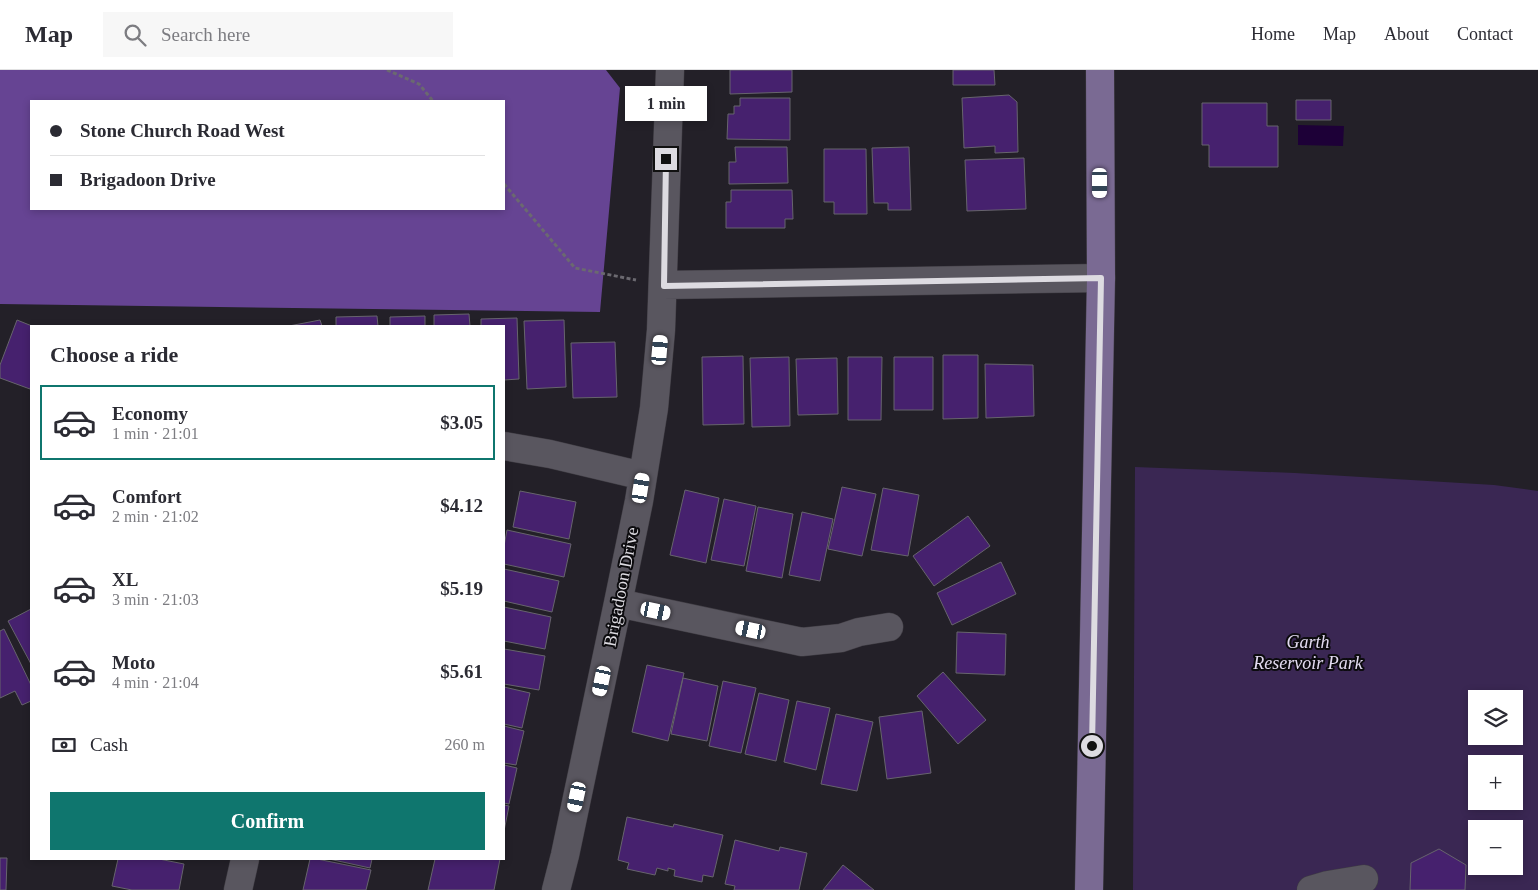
<!DOCTYPE html>
<html lang="en">
<head>
<meta charset="utf-8">
<style>
	:root { --surface:#fff; --page:#f7f7f7; --text:#2b2b33; --muted:#7c7c81; --line:#e1e1e2; --accent:#0f766e }
	body { margin:0; font-family:Georgia,serif; background:var(--page); color:var(--text); height:100vh; display:flex; flex-direction:column; font-size:19px; white-space:nowrap }
	* { box-sizing:border-box; margin:0 }
	p { font-size:16px; color:var(--muted) }
	.icon { flex:none; width:28px; height:28px; fill:none; stroke:currentColor; stroke-width:2; stroke-linecap:round; stroke-linejoin:round }
	.map { position:relative; flex:1; overflow:hidden }
	.drawer { position:absolute; left:30px; top:255px; width:475px; height:535px; display:flex; flex-direction:column; background:var(--surface); border-radius:0px; box-shadow:0 2px 8px #0003 }
	.drawer>* { flex:none }
	.hud { position:absolute; left:30px; top:30px; width:475px; height:110px; border-radius:0px; box-shadow:0 2px 8px #0003; display:grid; align-content:center; height:110px; padding:0 20px; background:var(--surface) }
	.buttons { position:absolute; left:1468px; top:620px; display:grid; gap:10px }
	.buttons a { display:grid; place-items:center; width:55px; height:55px; border-radius:0px; background:var(--surface); box-shadow:0 2px 8px #0003; font-size:25px }
	.end { position:absolute; width:22px; height:22px; margin:-11px; border:6px solid #dddbe1; background:#111; box-shadow:0 0 0 2px #111 }
	.from { border-radius:50% }
	.bubble { position:absolute; height:35px; border-radius:0px; background:var(--surface); box-shadow:0 2px 8px #0003; font-size:16px; font-weight:700; line-height:35px; text-align:center }
	.car { position:absolute; width:15px; height:30px; margin:-15px -8px; border-radius:6px; box-shadow:0 0 4px 1px #0007; background:linear-gradient(#fff 24%,#345 0 40%,#fff 0 76%,#345 0 86%,#fff 0) }
	.hud b { display:flex; align-items:center; gap:18px; height:48px; font-size:19px }
	.hud b+b { border-top:1px solid var(--line) }
	.hud i { width:12px; height:12px; background:var(--text) }
	ul { padding:0; list-style:none }
	li { display:flex; align-items:center; gap:15px; height:75px; margin:0 10px 8px; padding:0 10px; border:2px solid transparent; border-radius:0px }
	li div { flex:1 }
	li b { display:block; font-size:19px }
	li em { font-style:normal; font-weight:700 }
	li.selected { border-color:var(--accent) }
	li>.icon { width:45px; height:45px; stroke-width:1.5 }
	h2 { padding:0 20px; font-size:22px; line-height:60px }
	.pay { display:flex; align-items:center; gap:12px; height:55px; padding:0 20px; font-size:19px }
	.pay p { margin-inline-start:auto }
	.action { display:flex; gap:10px; margin-top:auto; padding:10px 20px }
	.action a { flex:1; height:58px; border-radius:0px; background:var(--accent); color:#fff; font-size:20px; font-weight:700; line-height:58px; text-align:center }
	header { display:flex; align-items:center; gap:30px; box-sizing:border-box; height:70px; padding:0 25px; background:var(--surface); border-bottom:1px solid var(--line) }
	header strong { font-size:24px }
	nav { display:flex; gap:28px; margin-inline-start:auto; font-size:18px }
	.search { width:350px; height:45px; background:var(--page); display:flex; align-items:center; gap:12px; box-sizing:border-box; padding:0 18px; border-radius:0px; color:var(--muted); font-size:19px }
	.map>svg:first-child { display:block }
</style>
</head>
<body>
<header>
<strong>Map</strong>
<div class="search"><svg class="icon" aria-label="search" viewBox="0 0 24 24"><circle cx="10" cy="10" r="6"/><path d="M15 15l6 6"/></svg>Search here</div>
<nav><a>Home</a><a>Map</a><a>About</a><a>Contact</a></nav>
</header>
<div class="map">
<svg width="1538" height="820" viewBox="0 0 1538 820">
	<rect width="100%" height="100%" fill="#232028"/>
	<path fill="#3a2753" fill-rule="evenodd" d="M1135,397L1295,403L1494,415L1538,421V820H1133ZM1476,629H1514V666H1476ZM1476,694H1514V731H1476ZM1476,759H1514V796H1476Z"/>
	<path fill="#664493" fill-rule="evenodd" d="M0,0H606L620,18L600,242L0,234ZM31,31H504V139H31Z"/>
	<path fill="#1d0037" d="M1298,55L1344,56L1343,76L1298,75Z"/>
	<path fill="#46216e" stroke="#67646d" d="M730,0H792V22L730,24Z
		M953,0H994L995,15H953Z
		M1009,25L1017,32L1018,82L995,83V76L964,78L962,28Z
		M740,28H790V70L727,69L728,44H734V36H740Z
		M1296,30H1331V50H1296Z
		M1202,33H1267V56H1278V97H1209V75H1202Z
		M735,77H787L788,113L729,114V92H736Z
		M909,77L911,140H888V133H874L872,78Z
		M824,79H866L867,144H834V132H824Z
		M1024,88L1026,139L967,141L965,90Z
		M731,120H792L793,149H785V158H726V132H731Z
		M469,244L470,256H434V245Z
		M377,246L378,256H336V247Z
		M425,246V256H390V247Z
		M517,248L519,309L504,310V256H481V249Z
		M17,250L32,256L31,315L30,319L0,308V295Z
		M320,250L322,256H289Z
		M564,250L566,317L527,319L524,251Z
		M615,272L617,327L573,328L571,273Z
		M943,285H978V348L943,349Z
		M743,286L744,354L703,355L702,287Z
		M789,287L790,356L752,357L750,288Z
		M848,287H882L881,350H848Z
		M894,287H933V340H894Z
		M837,288L838,344L798,345L796,289Z
		M985,294L1033,295L1034,346L986,348Z
		M842,417L876,424L862,486L828,479Z
		M883,418L919,425L908,486L871,480Z
		M685,420L719,428L706,493L670,485Z
		M520,421L576,432L569,469L513,457Z
		M724,429L756,436L744,496L711,490Z
		M758,437L793,444L782,508L746,501Z
		M802,442L833,449L820,511L789,505Z
		M968,446L990,476L934,516L913,486Z
		M507,460L571,474L564,507L504,494V476Z
		M1001,492L1016,524L952,555L937,523Z
		M504,499L559,511L552,542L504,531Z
		M504,537L551,547L545,579L504,571Z
		M31,539V594L8,551Z
		M4,559L31,615V631L22,635L15,621L0,628V561Z
		M957,562L1006,564L1005,605L956,603Z
		M504,579L545,586L539,620L504,614Z
		M647,595L684,603L668,671L632,662Z
		M943,602L986,650L958,674L917,626Z
		M683,608L718,616L707,671L671,664Z
		M723,611L756,618L741,683L709,676Z
		M504,617L530,623L522,658L504,654Z
		M759,623L789,630L776,691L745,684Z
		M797,631L830,638L816,700L784,692Z
		M922,641L931,703L887,709L879,647Z
		M836,644L873,652L857,721L821,714Z
		M504,656L524,661L516,695L504,693Z
		M504,695L517,698L509,734L504,733Z
		M504,735L509,736L504,761Z
		M627,747L673,757L674,754L723,765L713,807L703,805L702,812L674,806L675,800L668,798V801L657,798L655,805L627,799L629,793L618,790Z
		M735,770L779,781L780,777L807,783L799,820H734L735,816L725,814Z
		M1439,779L1466,795L1465,820H1410L1411,793Z
		M0,788H7L6,820H0Z
		M118,789H159L184,794L179,820H132L112,816Z
		M310,789H317L371,800L366,820H303Z
		M329,789H372L370,798Z
		M435,789H500L494,820H428Z
		M843,795L874,820H823Z"/>
	<g fill="none" stroke-linecap="round" stroke-linejoin="round">
		<defs>
			<path id="minor" d="M663,215L1101,208
				M504,376L550,384L643,406
				M618,533L802,572L841,568L859,562L889,557
				M238,820L245,789
				M556,820L565,785L618,533L639,431L654,338L661,260L670,0
				M1311,820L1328,815L1364,809"/>
			<path id="major" d="M1089,820L1101,208L1100,0"/>
		</defs>
		<use href="#minor" stroke="#3f3c43" stroke-width="29"/>
		<use href="#major" stroke="#3f3c43" stroke-width="29"/>
		<path stroke="#6b6970" stroke-width="3" stroke-dasharray="4 2.5" stroke-linecap="butt" d="M387,0L419,14L433,31
			M504,114L575,198L636,210"/>
		<use href="#minor" stroke="#59565f" stroke-width="28"/>
		<use href="#major" stroke="#7a6a93" stroke-width="28"/>
	</g>
	<g fill="none" stroke-linecap="round" stroke-linejoin="round">
		<path stroke="#dddbe1" stroke-width="6" d="M666,89L664,216L1101,208L1092,676"/>
	</g>
	<g text-anchor="middle" dominant-baseline="central" stroke-width="4" stroke-linejoin="round" paint-order="stroke">
		<g font-size="18" fill="#dddbe1" stroke="#0c0b0e">
			<text transform="translate(621 517) rotate(-79)">Brigadoon Drive</text>
		</g>
		<g font-size="18" font-style="italic" fill="#e3dbf1" stroke="#0c0b0e">
			<text x="1308" y="572">Garth<tspan x="1308" dy="21">Reservoir Park</tspan></text>
		</g>
	</g>
</svg>
<div class="buttons">
<a><svg class="icon" aria-label="layers" viewBox="0 0 24 24"><path d="M12 4l9 5-9 5-9-5zM3 14l9 5 9-5"/></svg></a>
<a>+</a>
<a>−</a>
</div>
<i class="end from" style="left:1092px;top:676px"></i>
<i class="end" style="left:666px;top:89px"></i>
<div class="bubble" style="left:625px;top:16px;width:82px">1 min</div>
<i class="car" style="left:1100px;top:113px;rotate:180deg"></i>
<i class="car" style="left:660px;top:280px;rotate:5deg"></i>
<i class="car" style="left:641px;top:418px;rotate:9deg"></i>
<i class="car" style="left:656px;top:541px;rotate:102deg"></i>
<i class="car" style="left:751px;top:560px;rotate:282deg"></i>
<i class="car" style="left:602px;top:611px;rotate:192deg"></i>
<i class="car" style="left:577px;top:727px;rotate:192deg"></i>
<div class="hud">
<b><i class="from"></i>Stone Church Road West</b>
<b><i></i>Brigadoon Drive</b>
</div>
<section class="drawer">
<h2>Choose a ride</h2>
<ul>
<li class="selected"><svg class="icon" aria-label="car" viewBox="0 0 24 24"><path d="M5 17H2v-5l4-1 3-4h7l3 4 3 1v5h-3M9 17h6M6 11h13"/><circle cx="7" cy="17" r="2"/><circle cx="17" cy="17" r="2"/></svg><div><b>Economy</b><p>1 min · 21:01</p></div><em>$3.05</em></li>
<li><svg class="icon" aria-label="car" viewBox="0 0 24 24"><path d="M5 17H2v-5l4-1 3-4h7l3 4 3 1v5h-3M9 17h6M6 11h13"/><circle cx="7" cy="17" r="2"/><circle cx="17" cy="17" r="2"/></svg><div><b>Comfort</b><p>2 min · 21:02</p></div><em>$4.12</em></li>
<li><svg class="icon" aria-label="car" viewBox="0 0 24 24"><path d="M5 17H2v-5l4-1 3-4h7l3 4 3 1v5h-3M9 17h6M6 11h13"/><circle cx="7" cy="17" r="2"/><circle cx="17" cy="17" r="2"/></svg><div><b>XL</b><p>3 min · 21:03</p></div><em>$5.19</em></li>
<li><svg class="icon" aria-label="car" viewBox="0 0 24 24"><path d="M5 17H2v-5l4-1 3-4h7l3 4 3 1v5h-3M9 17h6M6 11h13"/><circle cx="7" cy="17" r="2"/><circle cx="17" cy="17" r="2"/></svg><div><b>Moto</b><p>4 min · 21:04</p></div><em>$5.61</em></li>
</ul>
<div class="pay"><svg class="icon" aria-label="cash" viewBox="0 0 24 24"><path d="M3 7h18v10H3z"/><circle cx="12" cy="12" r="2"/></svg>Cash<p>260 m</p></div>
<div class="action"><a>Confirm</a></div>
</section>
</div>
</body>
</html>
